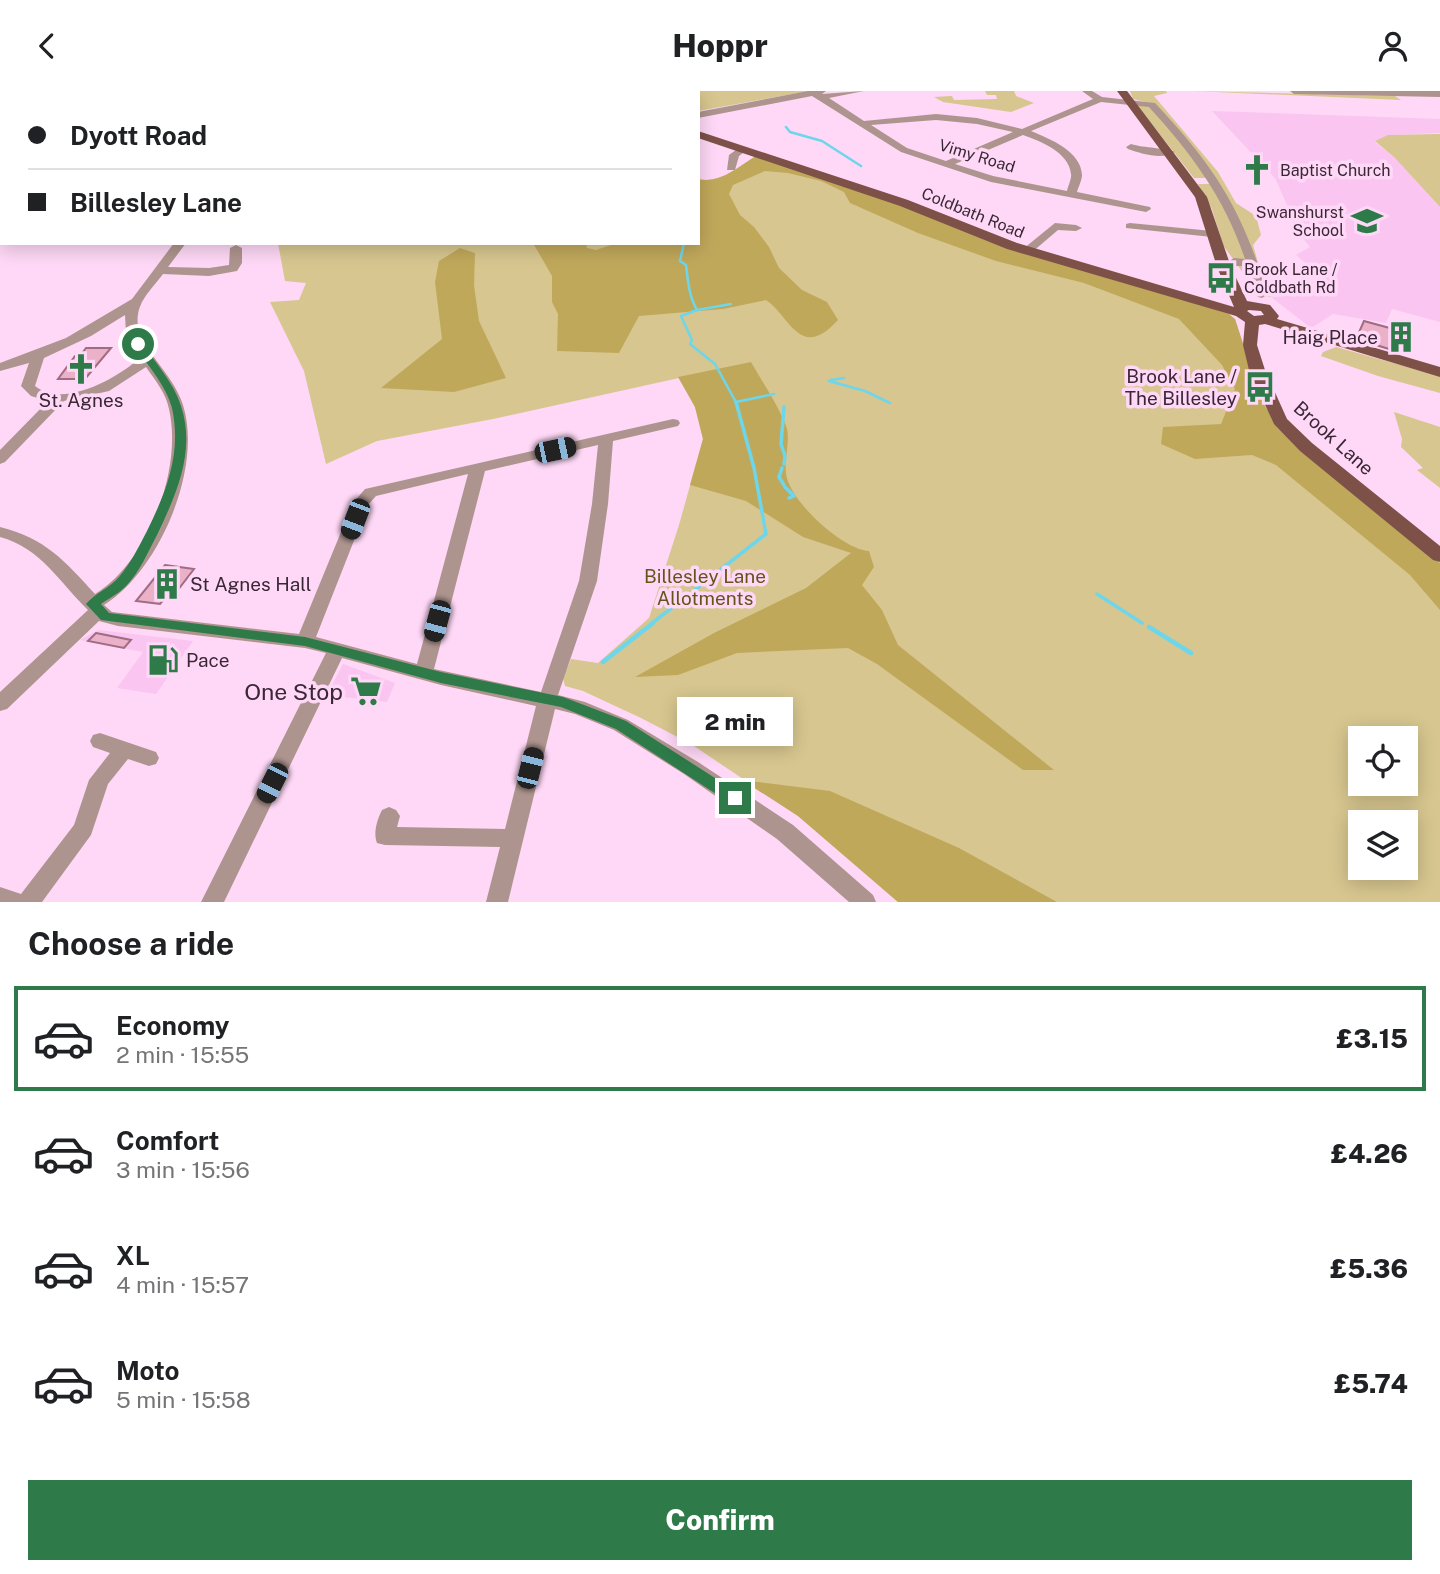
<!DOCTYPE html>
<html lang="en">
<head>
<meta charset="utf-8">
<style>
	:root { --surface:#fff; --page:#f2f2f2; --text:#202124; --muted:#757577; --line:#e0e0e0; --accent:#2e7a49 }
	body { margin:0; font-family:"Public Sans",sans-serif; background:var(--page); color:var(--text); height:100vh; display:flex; flex-direction:column; font-size:26px; white-space:nowrap }
	* { box-sizing:border-box; margin:0 }
	p { font-size:23px; color:var(--muted) }
	.icon { flex:none; width:38px; height:38px; fill:none; stroke:currentColor; stroke-width:2; stroke-linecap:round; stroke-linejoin:round }
	.map { position:relative; height:811px; overflow:hidden }
	.panel { display:flex; flex-direction:column; background:var(--surface); flex:1 }
	.panel>* { flex:none }
	.guide { position:absolute; left:0px; top:0px; width:700px; height:154px; box-shadow:0 4px 18px #0003; display:grid; align-content:center; height:154px; padding:0 28px; background:var(--surface) }
	.buttons { position:absolute; left:1348px; top:635px; display:grid; gap:14px }
	.buttons a { display:grid; place-items:center; width:70px; height:70px; border-radius:0px; background:var(--surface); box-shadow:0 4px 18px #0003; font-size:35px }
	.end { position:absolute; width:32px; height:32px; margin:-16px; border:9px solid #2e7a49; background:#fff; box-shadow:0 0 0 4px #fff }
	.from { border-radius:50% }
	.bubble { position:absolute; height:49px; border-radius:0px; background:var(--surface); box-shadow:0 4px 18px #0003; font-size:23px; font-weight:800; line-height:49px; text-align:center }
	.car { position:absolute; width:21px; height:42px; margin:-21px -10px; border-radius:9px; box-shadow:0 0 5px 2px #0007; background:linear-gradient(#222 24%,#8ab4d8 0 40%,#222 0 76%,#8ab4d8 0 86%,#222 0) }
	.guide b { display:flex; align-items:center; gap:24px; height:66px; font-size:26px }
	.guide b+b { border-top:2px solid var(--line) }
	.guide i { width:18px; height:18px; background:var(--text) }
	ul { padding:0; list-style:none }
	li { display:flex; align-items:center; gap:21px; height:105px; margin:0 14px 10px; padding:0 14px; border:4px solid transparent; border-radius:0px }
	li div { flex:1 }
	li b { display:block; font-size:26px }
	li em { font-style:normal; font-weight:800 }
	li.selected { border-color:var(--accent) }
	li>.icon { width:63px; height:63px; stroke-width:1.5 }
	h2 { padding:0 28px; font-size:32px; line-height:84px }
	.button { display:flex; gap:14px; margin-top:auto; padding:14px 28px }
	.button a { flex:1; height:80px; border-radius:0px; background:var(--accent); color:#fff; font-size:28px; font-weight:800; line-height:80px; text-align:center }
	header { display:flex; justify-content:space-between; align-items:center; height:91px; padding:0 28px; background:var(--surface); font-size:32px; font-weight:800 }
	.map>svg:first-child { display:block }
</style>
</head>
<body>
<header><svg class="icon" aria-label="back" viewBox="0 0 24 24"><path d="M15 5l-7 7 7 7"/></svg>Hoppr<svg class="icon" aria-label="person" viewBox="0 0 24 24"><circle cx="12" cy="8" r="4"/><path d="M4 21q1-7 8-7t8 7"/></svg></header>
<div class="map">
<svg width="1440" height="811" viewBox="0 0 1440 811">
	<rect width="100%" height="100%" fill="#fed8f6"/>
	<path fill="#fac5f1" d="M1212,20L1440,28V42L1389,44L1375,51L1395,67L1440,116V231L1392,218L1386,232L1333,223L1311,237L1271,206L1314,202L1318,198L1319,194L1313,178L1296,164L1310,156L1300,143L1275,87Z
		M98,539L193,550L156,603L117,597L143,561L80,549Z
		M343,573L395,592L387,611L327,604Z"/>
	<path fill="#d7c68f" fill-rule="evenodd" d="M681,0H810L698,20V2Z
		M985,0H1014L1016,5L1034,12L1011,21L943,11L934,6L952,5L954,9L997,8L996,4H987Z
		M1130,0H1166L1167,2L1154,5L1218,81L1236,112L1256,125L1261,144L1253,154L1266,200L1271,206L1259,204L1223,154L1212,118L1198,93H1218L1209,87H1194L1137,14L1154,13L1133,8Z
		M1193,0L1395,5L1401,9Z
		M1440,43V116L1395,67L1375,50L1388,44Z
		M756,65L1235,228L1261,308L1278,337L1440,472V811H898L798,725L691,653L641,627L583,600L565,595L563,587L571,568L598,572L649,527L679,434L703,348L695,316L679,287L493,328L377,350L326,373L304,280L270,211L299,209L306,192L285,190L278,152H698V88C720,93 738,76 756,65ZM1360,648H1405V693H1360ZM1360,732H1405V777H1360Z
		M1336,256L1440,285V302L1378,285L1321,265L1323,261Z
		M1394,321L1440,336V397L1417,379L1423,377L1401,356L1402,348Z"/>
	<path fill="#c0a85b" d="M756,65L1229,223L1235,228L1261,308L1278,337L1440,472V519L1410,484L1276,374L1252,364L1195,368L1161,353L1163,336L1221,333L1235,298L1222,274L1179,228L1084,192L996,170L918,142L850,112L844,101L821,90L788,82L765,80L733,94L729,103L740,124L754,136L769,156L779,177L802,199L827,211L838,229C800,271 790,225 766,209L723,218L639,225L619,262L557,260L558,223L552,211V185L533,152H586L587,157L596,159L617,152H698V88C720,93 738,76 756,65Z
		M460,157L475,162L474,194L479,230L506,287L454,301L381,297L442,248L435,191L439,170Z
		M751,271C760,287 783,322 787,338C790,352 784,368 786,382C788,409 843,459 869,460L874,476L862,494L882,519L898,554L1054,679H1023L877,573L848,557L737,562L678,584L635,586L714,542L806,497L851,462L803,446L746,410L690,394L703,348L695,316L678,286Z
		M742,689L830,700L959,757L1057,811H898L798,725Z"/>
	<g fill="none" stroke-linecap="round" stroke-linejoin="round">
		<path stroke="#6dd6eb" stroke-width="2.5" d="M786,36L790,41L822,50L861,75
			M684,152L680,170L686,174C688,190 689,206 697,219L681,225L692,249L690,253L715,273L737,313
			M697,219L731,213
			M831,289L844,287
			M829,290L865,300L890,312
			M736,311L774,303"/>
		<path stroke="#6dd6eb" stroke-width="3.5" d="M784,316L781,353L785,365L784,373
			M782,377L779,386L784,394
			M785,396L794,405L789,407
			M1097,503L1142,532
			M651,533L766,443L754,377L736,311"/>
		<path stroke="#6dd6eb" stroke-width="4.5" d="M1149,536L1191,562
			M603,571L653,532"/>
	</g>
	<path fill="#eab1c8" stroke="#a06c82" stroke-width="2" d="M1364,230L1408,242L1399,261L1356,248Z
		M86,257H111L85,288H58L75,265H80Z
		M165,474L194,478L171,508L165,507L160,513L136,510Z
		M96,542L131,549L124,557L88,550Z"/>
	<g fill="none" stroke-linecap="round" stroke-linejoin="round">
		<path fill="#ae948e" fill-rule="evenodd" d="M12,0H33L34,2H11Z
			M808,0H826L822,3L864,0L829,7L864,30L936,23L977,27L1022,38L1093,8L1082,0H1092L1102,6L1155,12C1217,78 1241,118 1268,203L1262,207L1258,206L1247,175H1234L1228,171L1234,167L1245,168C1225,108 1192,63 1149,16L1101,11L1031,40C1050,48 1081,60 1082,84C1082,89 1078,97 1077,101L1150,116L1151,118L1146,121L991,91L901,61L812,5L698,27V21ZM936,29L977,33L1013,41L946,70L907,57L871,34ZM1023,44C1040,50 1069,61 1071,83C1072,87 1068,95 1067,100L993,85L955,73Z
			M1290,0H1440V6L1294,3Z
			M2,8V14L0,15V9Z
			M0,38H2V44H0Z
			M1131,53C1144,57 1167,57 1175,61C1162,69 1142,63 1128,58L1126,56Z
			M740,56L748,58L739,65L735,79H727L729,64Z
			M1055,132L1076,134L1082,137L1076,140L1058,139L1031,162H1023V158Z
			M1130,132L1212,140L1218,143L1212,146L1126,137V133Z
			M0,148L2,152L6,153L0,154Z
			M174,152H186L168,176L209,177L229,174L230,157L236,154L242,157V172L237,180L209,185L163,183C147,204 133,214 139,242C151,268 174,286 183,314C203,377 159,480 104,514L112,521L299,543L353,412L365,398L673,328L678,329L680,332L678,335L613,350L608,413L597,490L558,604L585,611L628,629L698,671L793,734L873,804L876,811H849L777,748L684,683L614,639L575,623L555,618L508,811H486L500,756L385,754L377,752C373,742 377,729 382,719L389,716L396,719L400,725L397,736L505,738L536,615L441,594L342,567L224,811H201L326,562L305,557L118,535L99,530L7,618L0,620V601L88,519C60,492 41,457 0,446V436C45,447 65,470 95,503C148,471 183,378 169,318C166,302 155,289 146,276L109,300L64,310L5,371L0,373V359L48,310L31,305L21,295L29,272L0,280V272L66,247L132,208ZM125,224L126,242L140,267C117,287 64,318 35,295L44,267L91,245ZM598,354L592,413L579,490L541,601L434,578L485,380ZM468,383L417,573L316,546L368,414L376,405Z
			M1339,241L1354,247L1347,251L1328,253V247Z
			M100,642L156,661L159,667L156,673L149,675L128,668L108,693L91,744L42,811H0V796L21,803L74,734L89,689L110,662L93,656L90,650L93,644Z"/>
		<path fill="#7d5148" fill-rule="evenodd" d="M668,0H678L667,2Z
			M1117,0H1127L1207,106L1231,176L1247,210L1270,214L1279,225L1277,228L1440,276V286L1265,233L1259,234L1257,254L1265,279L1287,328L1312,352L1440,455V471L1433,469L1300,360L1274,333L1249,279L1243,254L1245,231L1236,225L1007,158L900,115L698,47V40L908,109L1017,152L1234,216L1217,176L1195,106ZM1249,219L1261,220L1264,224L1254,225L1247,220Z"/>
	</g>
	<path fill="#2e7a49" d="M134,251H141C155,271 174,292 181,315C196,360 176,404 157,444C148,461 140,480 127,494C120,502 109,507 101,513L109,522L305,546L441,581L563,606L626,630L740,703L743,707L740,712H730L616,638L561,616L441,592L305,555L101,529L86,513C95,502 110,497 119,486C131,472 138,457 147,440C166,401 182,363 172,317C166,294 146,272 133,253Z"/>
	<defs>
		<symbol id="church-bare" viewBox="-9 -9 18 18"><path d="M-1.2-6h2.4v3.5h3.3v2.4h-3.3V6h-2.4V-.1h-3.3v-2.4h3.3Z" fill="#2e7a49" stroke="#fed8f6" stroke-width="2.5" paint-order="stroke"/></symbol>
		<symbol id="school-bare" viewBox="-9 -9 18 18"><path d="M0-5L7-2L0 1L-7-2ZM-4 1L0 2.5L4 1V4Q0 6-4 4Z" fill="#2e7a49" stroke="#fed8f6" stroke-width="2.5" paint-order="stroke"/></symbol>
		<symbol id="bus-bare" viewBox="-9 -9 18 18"><path d="M-5-6H5V4H4V6H2V4H-2V6H-4V4H-5ZM-3.5-4V0h7V-4ZM-3.5 1.2v1.5H-2V1.2ZM2 1.2v1.5H3.5V1.2Z" fill="#2e7a49" stroke="#fed8f6" stroke-width="2.5" paint-order="stroke"/></symbol>
		<symbol id="building-bare" viewBox="-9 -9 18 18"><path d="M-4-6H4V6H1V3H-1V6H-4ZM-2.5-4.3h1.7v1.8h-1.7ZM.8-4.3h1.7v1.8H.8ZM-2.5-1h1.7V.8h-1.7ZM.8-1h1.7V.8H.8Z" fill="#2e7a49" stroke="#fed8f6" stroke-width="2.5" paint-order="stroke"/></symbol>
		<symbol id="fuel-bare" viewBox="-9 -9 18 18"><path d="M-5.5-6h7V0h2V4h1.3V-2.5L3-4.5l.8-.8L6-3V5H2.5V1h-1V6h-7ZM-4.2-4.7v3.2H.2V-4.7Z" fill="#2e7a49" stroke="#fed8f6" stroke-width="2.5" paint-order="stroke"/></symbol>
		<symbol id="supermarket-bare" viewBox="-9 -9 18 18"><path d="M-6-5.5h2.5l.6 2H6L4.5 2H-2.5L-4.4-4H-6ZM-1.5 3.2a1.3 1.3 0 1 0 .1 0ZM3 3.2a1.3 1.3 0 1 0 .1 0Z" fill="#2e7a49" stroke="#fed8f6" stroke-width="2.5" paint-order="stroke"/></symbol>
	</defs>
	<g fill-rule="evenodd">
		<use href="#church-bare" x="1235" y="57" width="44" height="44"/>
		<use href="#school-bare" x="1345" y="108" width="44" height="44"/>
		<use href="#bus-bare" x="1199" y="165" width="44" height="44"/>
		<use href="#building-bare" x="1379" y="224" width="44" height="44"/>
		<use href="#church-bare" x="59" y="256" width="44" height="44"/>
		<use href="#bus-bare" x="1238" y="274" width="44" height="44"/>
		<use href="#building-bare" x="145" y="471" width="44" height="44"/>
		<use href="#fuel-bare" x="141" y="547" width="44" height="44"/>
		<use href="#supermarket-bare" x="344" y="578" width="44" height="44"/>
	</g>
	<g text-anchor="middle" dominant-baseline="central" stroke-width="7" stroke-linejoin="round" paint-order="stroke">
		<g font-size="16" fill="#392736" stroke="#fed8f6">
			<text transform="translate(977 65) rotate(17)">Vimy Road</text>
			<text transform="translate(973 122) rotate(22)">Coldbath Road</text>
		</g>
		<g font-size="16" fill="#392736" stroke="#fed8f6" text-anchor="start">
			<text x="1280" y="79">Baptist Church</text>
			<text x="1344" y="121" text-anchor="end">Swanshurst<tspan x="1344" dy="18">School</tspan></text>
			<text x="1244" y="178">Brook Lane /<tspan x="1244" dy="18">Coldbath Rd</tspan></text>
		</g>
		<g font-size="19" fill="#392736" stroke="#fed8f6" text-anchor="end">
			<text x="1378" y="246">Haig Place</text>
			<text x="1237" y="285">Brook Lane /<tspan x="1237" dy="22">The Billesley</tspan></text>
			<text x="81" y="309" text-anchor="middle">St. Agnes</text>
			<text x="190" y="493" text-anchor="start">St Agnes Hall</text>
			<text x="186" y="569" text-anchor="start">Pace</text>
		</g>
		<g font-size="19" fill="#392736" stroke="#fed8f6">
			<text transform="translate(1334 347) rotate(42)">Brook Lane</text>
		</g>
		<g font-size="19" fill="#655419" stroke="#fed8f6">
			<text x="705" y="485">Billesley Lane<tspan x="705" dy="22">Allotments</tspan></text>
		</g>
		<g font-size="23" fill="#392736" stroke="#fed8f6" text-anchor="end">
			<text x="343" y="600">One Stop</text>
		</g>
	</g>
</svg>
<div class="buttons">
<a><svg class="icon" aria-label="locate" viewBox="0 0 24 24"><circle cx="12" cy="12" r="6"/><path d="M12 2v4M12 18v4M2 12h4M18 12h4"/></svg></a>
<a><svg class="icon" aria-label="layers" viewBox="0 0 24 24"><path d="M12 4l9 5-9 5-9-5zM3 14l9 5 9-5"/></svg></a>
</div>
<i class="end from" style="left:138px;top:253px"></i>
<i class="end" style="left:735px;top:707px"></i>
<div class="bubble" style="left:677px;top:606px;width:116px">2 min</div>
<i class="car" style="left:555px;top:359px;rotate:78deg"></i>
<i class="car" style="left:355px;top:428px;rotate:201deg"></i>
<i class="car" style="left:437px;top:530px;rotate:195deg"></i>
<i class="car" style="left:530px;top:677px;rotate:14deg"></i>
<i class="car" style="left:272px;top:692px;rotate:207deg"></i>
<div class="guide">
<b><i class="from"></i>Dyott Road</b>
<b><i></i>Billesley Lane</b>
</div>
</div>
<section class="panel">
<h2>Choose a ride</h2>
<ul>
<li class="selected"><svg class="icon" aria-label="car" viewBox="0 0 24 24"><path d="M5 17H2v-5l4-1 3-4h7l3 4 3 1v5h-3M9 17h6M6 11h13"/><circle cx="7" cy="17" r="2"/><circle cx="17" cy="17" r="2"/></svg><div><b>Economy</b><p>2 min · 15:55</p></div><em>£3.15</em></li>
<li><svg class="icon" aria-label="car" viewBox="0 0 24 24"><path d="M5 17H2v-5l4-1 3-4h7l3 4 3 1v5h-3M9 17h6M6 11h13"/><circle cx="7" cy="17" r="2"/><circle cx="17" cy="17" r="2"/></svg><div><b>Comfort</b><p>3 min · 15:56</p></div><em>£4.26</em></li>
<li><svg class="icon" aria-label="car" viewBox="0 0 24 24"><path d="M5 17H2v-5l4-1 3-4h7l3 4 3 1v5h-3M9 17h6M6 11h13"/><circle cx="7" cy="17" r="2"/><circle cx="17" cy="17" r="2"/></svg><div><b>XL</b><p>4 min · 15:57</p></div><em>£5.36</em></li>
<li><svg class="icon" aria-label="car" viewBox="0 0 24 24"><path d="M5 17H2v-5l4-1 3-4h7l3 4 3 1v5h-3M9 17h6M6 11h13"/><circle cx="7" cy="17" r="2"/><circle cx="17" cy="17" r="2"/></svg><div><b>Moto</b><p>5 min · 15:58</p></div><em>£5.74</em></li>
</ul>
<div class="button"><a>Confirm</a></div>
</section>
</body>
</html>
